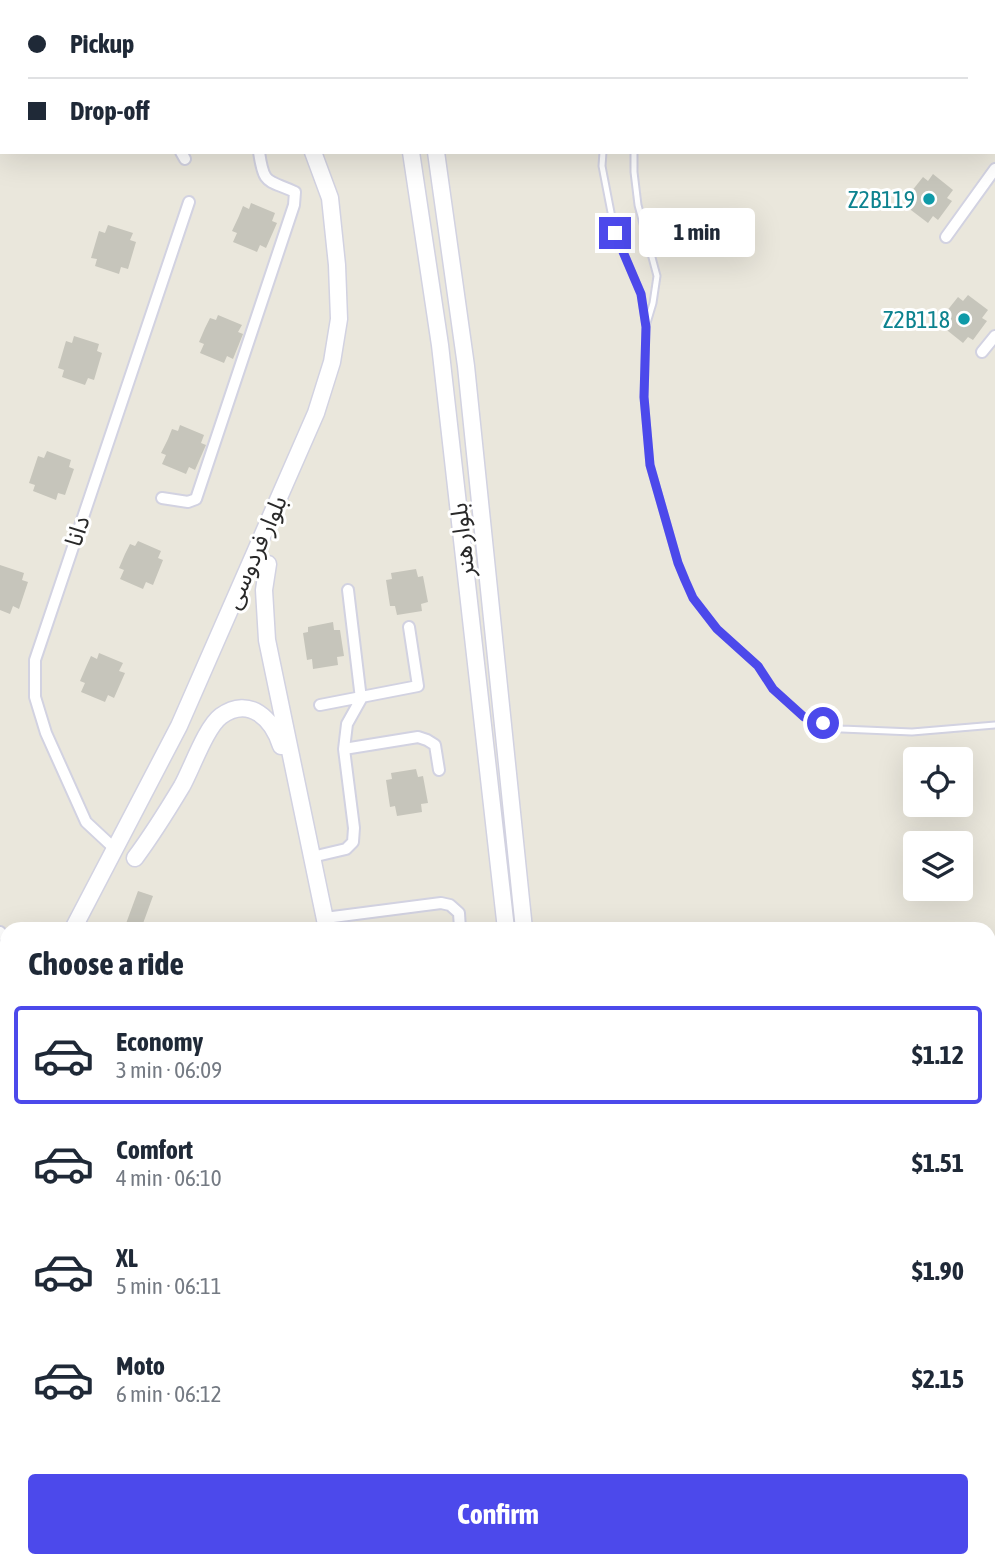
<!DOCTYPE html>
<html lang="en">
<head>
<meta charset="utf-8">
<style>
	:root { --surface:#fff; --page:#f2f2f3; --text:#1f2937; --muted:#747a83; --line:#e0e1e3; --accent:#4c49eb }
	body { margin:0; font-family:"Asap Condensed","Noto Sans Arabic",sans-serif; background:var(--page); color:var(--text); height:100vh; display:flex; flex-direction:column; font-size:26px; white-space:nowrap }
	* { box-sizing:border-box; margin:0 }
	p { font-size:23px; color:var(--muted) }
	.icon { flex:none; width:38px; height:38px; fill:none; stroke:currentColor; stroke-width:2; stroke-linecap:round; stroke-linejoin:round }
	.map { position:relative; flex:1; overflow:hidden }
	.sheet { position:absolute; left:0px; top:922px; width:996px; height:646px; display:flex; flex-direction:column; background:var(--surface); border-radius:21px 21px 0 0; box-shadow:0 7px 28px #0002 }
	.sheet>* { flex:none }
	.guide { position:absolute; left:0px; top:0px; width:996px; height:154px; box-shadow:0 7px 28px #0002; display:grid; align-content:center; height:154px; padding:0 28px; background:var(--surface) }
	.fabs { position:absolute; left:903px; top:747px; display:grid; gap:14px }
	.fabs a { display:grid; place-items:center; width:70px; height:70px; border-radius:7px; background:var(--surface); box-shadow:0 7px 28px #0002; font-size:35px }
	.end { position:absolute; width:32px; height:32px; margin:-16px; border:9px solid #4c49eb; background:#fff; box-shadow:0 0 0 4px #fff }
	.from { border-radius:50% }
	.bubble { position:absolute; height:49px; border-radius:7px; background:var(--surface); box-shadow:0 7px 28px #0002; font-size:23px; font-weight:700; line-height:49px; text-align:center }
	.guide b { display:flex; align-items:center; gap:24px; height:66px; font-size:26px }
	.guide b+b { border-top:2px solid var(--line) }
	.guide i { width:18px; height:18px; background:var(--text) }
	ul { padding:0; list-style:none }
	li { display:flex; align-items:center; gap:21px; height:98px; margin:0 14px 10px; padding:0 14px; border:4px solid transparent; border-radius:7px }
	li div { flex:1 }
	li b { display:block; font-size:26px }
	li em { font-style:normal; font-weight:700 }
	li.active { border-color:var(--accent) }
	li>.icon { width:63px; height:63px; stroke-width:1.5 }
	h2 { padding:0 28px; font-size:32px; line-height:84px }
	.cta { display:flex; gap:14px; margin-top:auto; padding:14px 28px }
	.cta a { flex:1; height:80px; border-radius:7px; background:var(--accent); color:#fff; font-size:28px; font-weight:700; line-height:80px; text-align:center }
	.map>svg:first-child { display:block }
</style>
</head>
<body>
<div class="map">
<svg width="995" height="1567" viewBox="0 0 995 1567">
	<rect width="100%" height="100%" fill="#eae7dc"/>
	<path fill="#c6c5bb" d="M933,174L953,190L947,198L952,201L938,220L933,216L928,223L907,207L912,201L907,197L923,177L928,181Z
		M251,203L275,213L272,221L277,223L266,248L260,245L257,252L233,242L237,233L232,231L239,216L243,206L249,209Z
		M108,225L133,233L130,240L136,242L128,269L121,267L119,274L95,266L97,259L91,258L99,231L105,233Z
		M968,295L988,310L982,318L987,321L973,340L968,337L963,343L943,327L947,321L942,317L958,297L963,301Z
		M218,315L242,325L238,332L243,334L233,359L227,356L224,363L200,353L204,344L199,342L205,328L210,318L216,320Z
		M74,336L99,344L97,351L102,353L94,380L88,378L85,385L62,377L64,370L58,368L66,341L72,343Z
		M180,425L204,435L201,443L206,445L195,470L189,467L186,474L162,464L166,455L161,453L168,439L172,429L178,431Z
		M47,451L71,460L69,467L74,469L65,495L58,493L56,500L33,491L35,485L29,483L38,456L44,458Z
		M138,541L161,551L158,558L163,560L153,585L146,582L143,589L120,579L124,570L119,568L125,554L130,544L135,546Z
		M0,565L24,573L22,580L28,582L19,609L13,606L10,614L0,610Z
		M416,569L418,577L423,576L428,602L421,604L422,611L397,615L395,606H390L386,580L392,579L391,573Z
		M333,622L334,630H340L344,656L337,657L338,665L313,669L312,659L307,660L303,633L308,632V627Z
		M99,653L123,663L119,671L125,673L114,698L108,695L105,702L81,692L85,683L80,681L86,667L91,656L97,659Z
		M416,769L418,777L423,776L428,803L421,804L422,812L397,816L395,806L390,807L386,780L392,779L391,773Z
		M138,891L153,896L141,929H124Z"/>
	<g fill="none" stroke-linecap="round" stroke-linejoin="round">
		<defs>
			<path id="lane" d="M616,0V2
				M603,152L602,166L615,233L641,294L646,326L644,397L650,465L678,563L693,598L717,629L758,666L773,689L804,717L842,729L912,732L995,725
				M634,152V172L638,205L657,276L653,303L647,323"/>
			<path id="street" d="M78,0L79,2
				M186,0L188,2
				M351,0L352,2
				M396,0V2
				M419,0V2
				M297,2L299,0
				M365,2V0
				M994,15L995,14
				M181,152L185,159
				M946,237L995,169
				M982,352L995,336
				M162,498L188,502L196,499L294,205L295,192C267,179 264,186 259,152
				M320,705L418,686L409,627
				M344,749L418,737L427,740L435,745L439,770
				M115,849L86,822L46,733L35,697V660L189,202
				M312,857L346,849L353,842L354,828L344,749L347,724L361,699L348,590
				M325,918L441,903L450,905L459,913L460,929
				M0,932L7,939
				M0,1443L7,1424
				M0,1558L11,1567
				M127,1561L133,1567
				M391,1561L392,1567
				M246,1567L247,1561
				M335,1567V1561"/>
			<path id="secondary" d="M226,0L227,2
				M411,152L440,345L506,929
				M436,152L466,366L524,929
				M268,564L264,590L267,640L327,929
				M135,858C152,835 167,811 182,786C192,768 206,727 221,716C250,695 273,720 281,746
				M73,929L179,726L316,413L332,362L339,319L337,265L330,198L313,152
				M0,1083L7,1067
				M579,1561V1567
				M600,1561L601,1567
				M67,1567L107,1561"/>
		</defs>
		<use href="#lane" stroke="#d2d2e1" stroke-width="9"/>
		<use href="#street" stroke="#d2d2e1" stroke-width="14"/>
		<use href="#secondary" stroke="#d2d2e1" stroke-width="19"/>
		<use href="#lane" stroke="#fff" stroke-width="5"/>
		<use href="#street" stroke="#fff" stroke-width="10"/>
		<use href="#secondary" stroke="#fff" stroke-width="16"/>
	</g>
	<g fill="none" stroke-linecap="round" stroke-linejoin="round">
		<path stroke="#4c49eb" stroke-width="9" d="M615,233L641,294L646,327L644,397L650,465L678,563L685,580L693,598L717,629L758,666L773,689L804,717L823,723"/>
	</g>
	<g fill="#0f9aa8" stroke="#fff" stroke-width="2.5">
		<circle cx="929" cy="199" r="7"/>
		<circle cx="964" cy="319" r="7"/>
	</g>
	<g text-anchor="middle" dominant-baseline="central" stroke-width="6" stroke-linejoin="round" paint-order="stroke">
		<g font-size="24" fill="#0d838f" stroke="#fff" text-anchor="end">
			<text x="915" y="199">Z2B119</text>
			<text x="950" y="319">Z2B118</text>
		</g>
		<g font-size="24" fill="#292929" stroke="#fff">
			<text transform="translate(77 531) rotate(-71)">دانا</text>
			<text transform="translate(462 540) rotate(-96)">بلوار هنر</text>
			<text transform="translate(255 552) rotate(-66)">بلوار فردوسی</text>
		</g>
	</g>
</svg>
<div class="fabs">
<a><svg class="icon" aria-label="locate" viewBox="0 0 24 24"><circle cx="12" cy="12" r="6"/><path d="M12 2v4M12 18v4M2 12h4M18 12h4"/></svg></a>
<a><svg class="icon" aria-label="layers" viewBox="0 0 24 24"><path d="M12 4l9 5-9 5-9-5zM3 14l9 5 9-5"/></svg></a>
</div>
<i class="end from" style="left:823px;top:723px"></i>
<i class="end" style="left:615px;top:233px"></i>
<div class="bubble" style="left:639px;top:208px;width:116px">1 min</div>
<div class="guide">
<b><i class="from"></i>Pickup</b>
<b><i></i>Drop-off</b>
</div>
<section class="sheet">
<h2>Choose a ride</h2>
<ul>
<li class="active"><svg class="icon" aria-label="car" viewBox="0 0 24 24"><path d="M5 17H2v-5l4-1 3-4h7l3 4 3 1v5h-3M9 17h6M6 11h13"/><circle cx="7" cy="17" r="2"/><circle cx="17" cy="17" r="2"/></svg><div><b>Economy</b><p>3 min · 06:09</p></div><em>$1.12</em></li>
<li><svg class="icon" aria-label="car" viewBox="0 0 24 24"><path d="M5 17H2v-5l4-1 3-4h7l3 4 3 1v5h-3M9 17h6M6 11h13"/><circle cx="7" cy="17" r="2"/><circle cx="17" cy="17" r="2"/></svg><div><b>Comfort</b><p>4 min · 06:10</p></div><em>$1.51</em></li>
<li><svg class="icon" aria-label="car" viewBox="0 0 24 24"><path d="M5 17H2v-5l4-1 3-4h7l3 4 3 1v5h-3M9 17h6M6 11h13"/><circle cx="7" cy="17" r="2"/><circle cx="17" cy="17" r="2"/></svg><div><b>XL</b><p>5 min · 06:11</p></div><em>$1.90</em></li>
<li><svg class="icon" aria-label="car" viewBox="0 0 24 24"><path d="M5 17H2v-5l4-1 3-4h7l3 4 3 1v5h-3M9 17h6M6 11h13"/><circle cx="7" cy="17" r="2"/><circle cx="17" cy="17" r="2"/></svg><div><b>Moto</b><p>6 min · 06:12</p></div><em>$2.15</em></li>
</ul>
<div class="cta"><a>Confirm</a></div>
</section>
</div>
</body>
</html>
